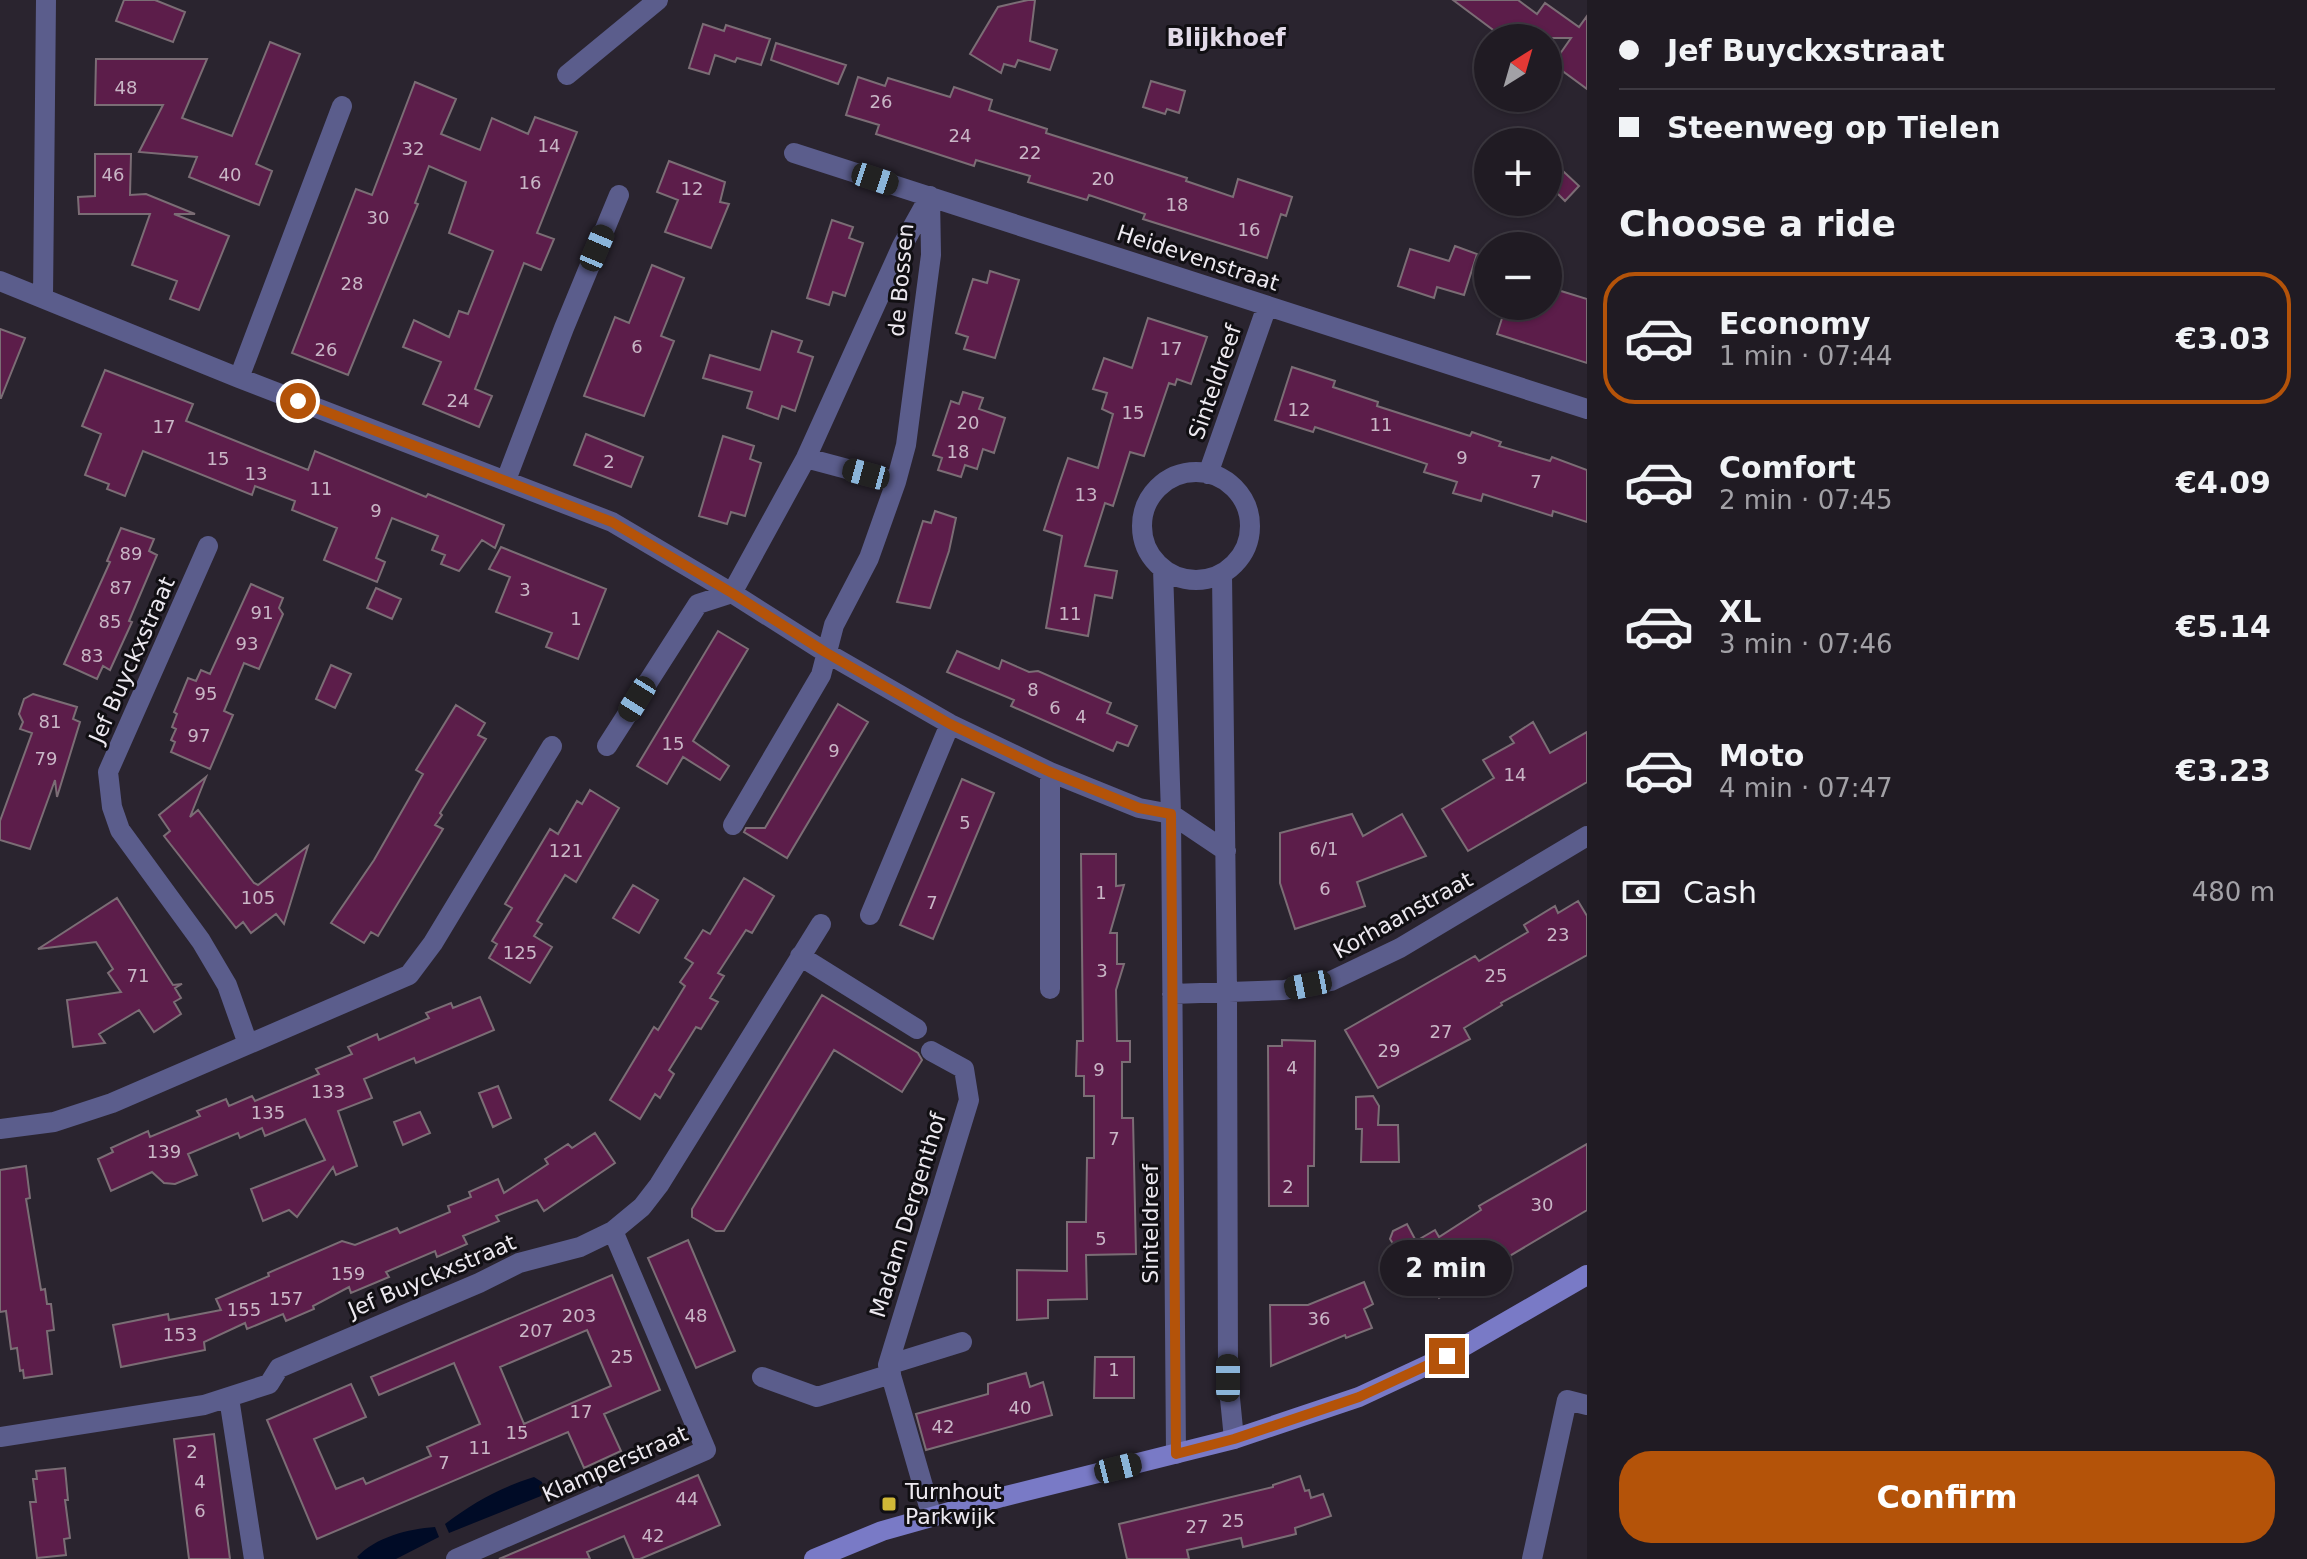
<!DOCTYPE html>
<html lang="en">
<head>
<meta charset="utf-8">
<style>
	:root { --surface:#201b23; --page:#28242b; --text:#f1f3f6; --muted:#a2a1a6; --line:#3d3941; --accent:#b45309 }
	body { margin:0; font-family:"DejaVu Sans",sans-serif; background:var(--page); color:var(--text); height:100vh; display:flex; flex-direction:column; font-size:30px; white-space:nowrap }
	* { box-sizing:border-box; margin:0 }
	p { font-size:26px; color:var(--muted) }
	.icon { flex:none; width:44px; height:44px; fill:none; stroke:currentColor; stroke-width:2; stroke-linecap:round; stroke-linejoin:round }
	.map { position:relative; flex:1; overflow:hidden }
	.sheet { display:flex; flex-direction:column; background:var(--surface); width:720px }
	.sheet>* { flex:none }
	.guide { display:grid; align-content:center; height:176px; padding:0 32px; background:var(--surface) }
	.needle { width:52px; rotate:37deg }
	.tools { position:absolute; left:1474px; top:24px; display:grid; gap:16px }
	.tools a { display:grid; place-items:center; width:88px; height:88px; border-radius:50%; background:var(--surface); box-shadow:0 2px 6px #0004,0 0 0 2px var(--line); font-size:40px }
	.end { position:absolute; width:36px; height:36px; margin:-18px; border:10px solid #b45309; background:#fff; box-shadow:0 0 0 4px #fff }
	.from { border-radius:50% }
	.bubble { position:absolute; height:56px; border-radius:28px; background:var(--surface); box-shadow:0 2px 6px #0004,0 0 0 2px var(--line); font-size:26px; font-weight:600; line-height:56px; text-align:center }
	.car { position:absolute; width:24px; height:48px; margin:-24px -12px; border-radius:10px; box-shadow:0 0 6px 2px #0007; background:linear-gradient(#222 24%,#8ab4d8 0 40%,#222 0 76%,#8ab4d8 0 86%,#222 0) }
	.guide b { display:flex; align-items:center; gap:28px; height:76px; font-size:30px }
	.guide b+b { border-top:2px solid var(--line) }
	.guide i { width:20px; height:20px; background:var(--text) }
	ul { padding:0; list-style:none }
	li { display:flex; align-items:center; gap:24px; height:132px; margin:0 16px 12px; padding:0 16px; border:4px solid transparent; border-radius:32px }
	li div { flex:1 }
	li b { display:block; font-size:30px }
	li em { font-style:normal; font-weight:600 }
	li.selected { border-color:var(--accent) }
	li>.icon { width:72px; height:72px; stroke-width:1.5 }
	h2 { padding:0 32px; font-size:36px; line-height:96px }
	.pay { display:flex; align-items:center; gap:20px; height:88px; padding:0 32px; font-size:30px }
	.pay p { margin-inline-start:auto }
	.action { display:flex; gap:16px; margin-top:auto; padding:16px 32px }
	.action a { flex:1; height:92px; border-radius:32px; background:var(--accent); color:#fff; font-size:32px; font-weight:600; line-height:92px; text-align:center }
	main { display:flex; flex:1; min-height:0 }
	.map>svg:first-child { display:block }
</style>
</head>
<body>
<main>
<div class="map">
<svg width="1587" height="1559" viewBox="0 0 1587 1559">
	<rect width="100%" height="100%" fill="#2a242f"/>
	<path fill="#000b26" d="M534,1477L542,1482L544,1490L541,1496L449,1533L445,1524C474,1502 499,1488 534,1477Z
		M435,1527L439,1537L396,1559H359L357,1557C376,1537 408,1529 435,1527Z"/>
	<path fill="#5c1d4a" stroke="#7b6d75" stroke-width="2" fill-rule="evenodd" d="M124,0H155L185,12L173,42L116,21Z
		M1028,0H1035L1030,41L1057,50L1050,70L1018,60L1015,67L1004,64L1001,73L970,54L998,7Z
		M1453,0H1518L1537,14L1545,3L1579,27L1587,16V89L1553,64L1571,38H1504Z
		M703,24L724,31L726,25L770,39L761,65L737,58L735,62L715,55L709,74L689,68Z
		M270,42L300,54L256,164L272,171L259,205L189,177L197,157L139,152L163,105H95L96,59H207L182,118L232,136Z
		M776,43L846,65L838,84L771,60Z
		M858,77L885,86L888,78L950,97L954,87L992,100L989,110L1047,129L1046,133L1187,178L1186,181L1233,197L1238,179L1292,197L1286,216L1281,214L1267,258L1143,219L1145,214L1089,195L1087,200L1028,182L1030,176L976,160L974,166L876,134L879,125L846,115Z
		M1151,81L1185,91L1179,113L1167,109L1165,114L1143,107Z
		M415,82L456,99L441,134L480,150L492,118L528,134L535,117L577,132L537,233L554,239L541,270L524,263L475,389L492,396L479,427L423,404L441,362L403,347L414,320L449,337L459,311L468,314L493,251L449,233L466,182L429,166L415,203L418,204L348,375L292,353L356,189L372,195Z
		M95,154H131L130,195L146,194L195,214H174L229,236L199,310L170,299L177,281L132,265L150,214H79L78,197L95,196Z
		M1548,157L1579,186L1565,201L1548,184Z
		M669,161L725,182L720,202L729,204L711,248L665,232L678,200L657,192Z
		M832,220L853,227L849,238L863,243L845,296L833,292L829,305L807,298Z
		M1455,246L1477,254L1464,295L1437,287L1434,298L1398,286L1410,249L1449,261Z
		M652,265L684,278L661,336L674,341L644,416L584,396L615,317L629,323Z
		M990,271L1019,280L995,358L964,349L968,337L956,333L973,279L987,283Z
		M1548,287L1587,299V363L1497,334L1506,306H1548Z
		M1148,318L1207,337L1191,384L1177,379L1175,385L1169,383L1144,456L1130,452L1113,506L1105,503L1085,566L1117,571L1112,598L1095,595L1088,636L1046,628L1062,536L1044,530L1059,484L1068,458L1098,468L1113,414L1102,409L1107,393L1093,389L1104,358L1132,368Z
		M0,329L25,338L1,398H0Z
		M772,331L802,341L798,352L813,357L795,411L782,406L778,419L747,408L752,392L703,378L710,355L760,370Z
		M1292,367L1335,381L1333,387L1378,402L1377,406L1470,436L1472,432L1501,442L1499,446L1550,461L1552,457L1587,470V522L1553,511L1552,516L1483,494L1481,501L1453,493L1457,482L1424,472L1427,464L1315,427L1313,432L1275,420Z
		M105,370L193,404L186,421L308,470L315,451L426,497L428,494L504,525L495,548L482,540L459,571L441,564L445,555L432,550L438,536L392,518L376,558L385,562L377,582L324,560L337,528L292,510L295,501L255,486L252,495L143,451L125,496L107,489L109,484L85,475L101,434L82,426Z
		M963,392L983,398L979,409L1005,418L994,453L983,449L977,469L965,465L961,477L938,470L942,458L933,455L951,401L959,404Z
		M586,434L643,457L631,487L574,465Z
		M723,436L754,446L750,459L761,463L745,516L731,512L727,524L699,516Z
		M935,511L956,518L949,551L930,608L897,602L923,521L931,523Z
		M121,528L154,539L149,551L157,555L129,621L132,622L110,670L103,666L97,679L64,664L110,562L107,561Z
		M501,547L606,589L578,659L546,647L552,633L496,612L510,577L489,569Z
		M251,584L283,598L279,608L283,614L259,669L244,663L224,711L233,715L210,769L171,752L175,742L171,740L176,729L172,727L177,714L174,712L188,678L196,681L201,670L210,674Z
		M376,588L401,599L392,619L367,608Z
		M718,631L748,649L693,741L729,766L720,780L683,757L667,784L637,766Z
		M957,651L999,669L1002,660L1029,672L1038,671L1111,703L1107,713L1137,726L1128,746L1117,742L1113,751L1011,706L1014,700L947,672Z
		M331,665L351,674L335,708L316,699Z
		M33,694L77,707L73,719L80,722L57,797L55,780L30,849L0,840V821L32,733L20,729L23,722L19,714L24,699Z
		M838,704L868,722L787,858L744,832L746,828H765Z
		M456,705L485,723L478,735L486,739L440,813L442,815L435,825L443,829L378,936L371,932L364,943L331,923L374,860L423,774L416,770Z
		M1533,722L1550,753L1587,732V782L1468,851L1442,809L1494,778L1483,760L1514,743L1510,737Z
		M206,777L190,817L198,810L254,883L258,885L308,846L284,924L276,914L251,933L243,922L236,928L164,836L170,831L159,815Z
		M962,779L994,793L933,939L900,925Z
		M590,790L619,808L576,882L565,875L537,921L542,924L534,936L552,947L530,983L489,958L497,944L492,941L512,908L505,904L550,829L558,834L577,801L582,804Z
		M1352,814L1363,836L1402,814L1426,856L1357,882L1365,906L1295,929L1280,883V833Z
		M1081,854H1116V886L1124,885L1110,933H1117V964H1124L1116,990L1117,1041H1130V1062H1122V1118H1133L1136,1254L1086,1255L1087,1299L1048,1300V1318L1017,1320V1270L1067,1271V1222H1086L1087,1158H1094V1096H1084V1076H1076L1077,1041H1083Z
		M744,878L774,896L752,933L746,930L718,973L724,976L710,998L718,1002L701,1029L696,1027L669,1070L674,1074L660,1098L655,1094L640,1119L610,1100L654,1027L658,1030L685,986L680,982L693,963L685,958L703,930L710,934Z
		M633,885L658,900L639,933L613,918Z
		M117,898L173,985L182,984L175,988L181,998L174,1002L181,1014L154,1032L139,1010L99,1034L105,1043L73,1047L67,1000L121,992L108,973L113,969L96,942L38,949Z
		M1578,901L1587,916V955L1501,1003L1502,1005L1464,1028L1470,1039L1378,1088L1345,1030L1475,956L1479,961L1528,932L1524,925L1555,906L1558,913Z
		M822,995L918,1053L922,1060L902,1092L834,1050L724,1231H716L692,1217V1209Z
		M480,997L494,1030L416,1063L414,1058L364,1079L372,1098L338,1111L357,1166L336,1175L333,1167L297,1217L289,1210L263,1221L251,1189L325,1160L305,1119L265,1136L262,1128L240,1138L238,1133L188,1154L197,1175L175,1184L164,1183L152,1172L111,1191L98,1159L113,1152L111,1148L148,1131L150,1137L200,1116L197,1111L226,1099L229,1106L252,1096L255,1101L319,1074L316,1069L352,1054L348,1047L377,1034L379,1040L429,1018L426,1013L451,1003L453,1008Z
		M1282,1040L1315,1041L1314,1166H1308V1206H1269L1268,1046H1282Z
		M498,1086L511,1118L493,1127L479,1093Z
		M1373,1096L1379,1106L1378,1125H1398L1399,1162H1361L1362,1129H1356V1097Z
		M420,1112L430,1133L403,1145L394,1122Z
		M595,1133L615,1163L544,1211L537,1200L496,1216L499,1221L463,1236L467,1244L437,1257L435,1251L386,1272L389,1277L351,1293L349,1287L313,1306L314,1309L286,1321L283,1314L247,1329L245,1323L204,1342L205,1350L121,1367L113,1325L168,1314L169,1320L221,1310L216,1299L269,1276L268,1273L342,1241L355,1245L397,1228L400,1233L450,1212L448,1206L471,1197L469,1192L498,1179L504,1193L548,1164L545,1159L568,1144L572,1148Z
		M1587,1144V1210L1439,1298L1408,1247L1398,1252L1390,1239L1393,1231L1407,1224L1416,1241L1435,1230L1439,1237L1481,1210L1479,1206Z
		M26,1166L30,1198L26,1199L41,1290L45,1289L47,1304H51L54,1330L47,1331L52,1374L24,1378L23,1370L20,1371L17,1348L11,1349L6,1311L0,1312V1170Z
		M688,1240L735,1351L696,1368L648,1258Z
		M612,1275L660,1390L604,1414L621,1451L584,1468L568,1432L317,1539L267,1420L351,1384L366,1417L314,1439L336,1489L363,1478L366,1484L431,1456L427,1447L480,1424L454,1363L379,1395L371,1377ZM587,1330L611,1386L524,1424L500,1367Z
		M1364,1282L1373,1304L1364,1309L1372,1328L1346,1338L1345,1335L1271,1366L1270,1305H1308Z
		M1095,1357H1134V1398H1094Z
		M1026,1373L1030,1387L1043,1382L1052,1415L926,1450L916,1414L988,1394V1384Z
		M214,1434L230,1559H189L174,1439Z
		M65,1468L68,1500H65L70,1538L64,1539L66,1555L37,1558L30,1502H36L33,1479H37L36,1471Z
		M698,1475L720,1525L685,1540L640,1559H634L624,1536L587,1552L590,1559H499Z
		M1300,1476L1305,1491L1309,1490L1311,1498L1323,1494L1331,1516L1295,1528L1296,1534L1243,1547L1241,1538L1187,1550L1189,1559H1127L1119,1524L1273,1487V1485Z"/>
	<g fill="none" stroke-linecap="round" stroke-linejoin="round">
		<path stroke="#5b5d8c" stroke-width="20" d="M567,75L658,0
			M794,153L1587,409
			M0,281L239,378L612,522L732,593L825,652L950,724L1050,772L1139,808L1171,814L1226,851
			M43,298L46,0
			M239,378L342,106
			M806,458L896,482
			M1142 526a54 54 0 1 1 108 0a54 54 0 1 1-108 0Z
			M1208,474L1267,306
			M506,480L564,328L619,195
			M208,546L108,772L112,807L120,830L201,941L227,985L248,1044
			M1163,569L1171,814L1176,1454
			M1222,574L1227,991L1228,1378L1234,1439
			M607,746L698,604L732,593L806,458L902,246L930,196
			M1050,772V989
			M733,825L821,675L834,625L869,558L896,482L906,445L931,255L930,196
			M870,915L950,724
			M800,956L917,1029
			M1172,994L1284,990L1331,981L1400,948L1587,836
			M0,1129L54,1122L112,1103L409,975L433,943L552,746
			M888,1365L969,1100L964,1069L931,1051
			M762,1377L817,1397L891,1374
			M229,1398L254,1559
			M0,1437L204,1405L269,1384L279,1368L479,1283L519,1263L580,1247L613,1231L642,1207L659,1185L821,924
			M932,1517L888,1365L962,1342
			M456,1559L706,1450L613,1231
			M1532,1559L1567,1400L1587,1405"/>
		<path stroke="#797ac6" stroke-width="20" d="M814,1559L882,1531L1002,1497L1234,1439L1359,1397L1447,1356L1587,1275"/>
	</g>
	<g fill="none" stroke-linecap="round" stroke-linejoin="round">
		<path stroke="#b45309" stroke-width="10" d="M298,401L612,522L732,593L825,652L950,724L1050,772L1139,808L1171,814L1176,1454L1234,1439L1359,1397L1447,1356"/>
	</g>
	<rect fill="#d0b837" stroke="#110f13" stroke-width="3" x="881" y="1496" width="16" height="16" rx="4"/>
	<g text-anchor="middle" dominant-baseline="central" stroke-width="6" stroke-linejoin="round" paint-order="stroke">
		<g font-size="18" fill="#c9b6c6">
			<text x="126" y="87">48</text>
			<text x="881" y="101">26</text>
			<text x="960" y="135">24</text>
			<text x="549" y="145">14</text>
			<text x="413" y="148">32</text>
			<text x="1030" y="152">22</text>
			<text x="113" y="174">46</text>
			<text x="230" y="174">40</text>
			<text x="1103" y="178">20</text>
			<text x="530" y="182">16</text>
			<text x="692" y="188">12</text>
			<text x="1177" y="204">18</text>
			<text x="378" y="217">30</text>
			<text x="1249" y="229">16</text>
			<text x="352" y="283">28</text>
			<text x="637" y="346">6</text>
			<text x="1171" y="348">17</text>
			<text x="326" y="349">26</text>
			<text x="458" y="400">24</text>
			<text x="1299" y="409">12</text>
			<text x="1133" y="412">15</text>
			<text x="968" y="422">20</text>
			<text x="1381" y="424">11</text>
			<text x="164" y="426">17</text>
			<text x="958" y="451">18</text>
			<text x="1462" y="457">9</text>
			<text x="218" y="458">15</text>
			<text x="609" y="461">2</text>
			<text x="256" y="473">13</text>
			<text x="1536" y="481">7</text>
			<text x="321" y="488">11</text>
			<text x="1086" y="494">13</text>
			<text x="376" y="510">9</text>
			<text x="131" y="553">89</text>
			<text x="121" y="587">87</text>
			<text x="525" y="589">3</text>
			<text x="262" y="612">91</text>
			<text x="1070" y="613">11</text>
			<text x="576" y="618">1</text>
			<text x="110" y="621">85</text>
			<text x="247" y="643">93</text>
			<text x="92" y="655">83</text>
			<text x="1033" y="689">8</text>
			<text x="206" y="693">95</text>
			<text x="1055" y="707">6</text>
			<text x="1081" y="716">4</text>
			<text x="50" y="721">81</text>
			<text x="199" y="735">97</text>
			<text x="673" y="743">15</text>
			<text x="834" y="750">9</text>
			<text x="46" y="758">79</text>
			<text x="1515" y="774">14</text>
			<text x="965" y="822">5</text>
			<text x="1324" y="848">6/1</text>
			<text x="566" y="850">121</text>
			<text x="1325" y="888">6</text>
			<text x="1101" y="892">1</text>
			<text x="258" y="897">105</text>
			<text x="932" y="902">7</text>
			<text x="1558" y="934">23</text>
			<text x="520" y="952">125</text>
			<text x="1102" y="970">3</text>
			<text x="138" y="975">71</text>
			<text x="1496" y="975">25</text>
			<text x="1441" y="1031">27</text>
			<text x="1389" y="1050">29</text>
			<text x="1292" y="1067">4</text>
			<text x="1099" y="1069">9</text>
			<text x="328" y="1091">133</text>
			<text x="268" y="1112">135</text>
			<text x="1114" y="1138">7</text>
			<text x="164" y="1151">139</text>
			<text x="1288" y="1186">2</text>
			<text x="1542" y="1204">30</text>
			<text x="1101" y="1238">5</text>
			<text x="348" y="1273">159</text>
			<text x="286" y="1298">157</text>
			<text x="244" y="1309">155</text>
			<text x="579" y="1315">203</text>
			<text x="696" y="1315">48</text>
			<text x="1319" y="1318">36</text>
			<text x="536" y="1330">207</text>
			<text x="180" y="1334">153</text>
			<text x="622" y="1356">25</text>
			<text x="1114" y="1369">1</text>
			<text x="1020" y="1407">40</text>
			<text x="581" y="1411">17</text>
			<text x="943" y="1426">42</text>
			<text x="517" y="1432">15</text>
			<text x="480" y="1447">11</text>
			<text x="192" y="1451">2</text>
			<text x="444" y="1462">7</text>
			<text x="200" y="1481">4</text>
			<text x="687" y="1498">44</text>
			<text x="200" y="1510">6</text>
			<text x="1233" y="1520">25</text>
			<text x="1197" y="1526">27</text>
			<text x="653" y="1535">42</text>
		</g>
		<g font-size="22" fill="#ede9f0" stroke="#110f13">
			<text transform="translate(1198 258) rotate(18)">Heidevenstraat</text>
			<text transform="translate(901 280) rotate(-85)">de Bossen</text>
			<text transform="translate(1215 382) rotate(-71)">Sinteldreef</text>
			<text transform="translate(132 660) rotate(-66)">Jef Buyckxstraat</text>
			<text transform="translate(1403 915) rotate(-29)">Korhaanstraat</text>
			<text transform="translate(908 1215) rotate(-73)">Madam Dergenthof</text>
			<text transform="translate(1150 1224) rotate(-90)">Sinteldreef</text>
			<text transform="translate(432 1276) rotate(-23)">Jef Buyckxstraat</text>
			<text transform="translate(615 1464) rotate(-24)">Klamperstraat</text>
		</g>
		<g font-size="22" fill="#ede9f0" stroke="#110f13" text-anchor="start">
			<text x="905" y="1491">Turnhout<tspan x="905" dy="25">Parkwijk</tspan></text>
		</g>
		<g font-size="24" font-weight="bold" fill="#e2dae8" stroke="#110f13">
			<text x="1226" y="38">Blijkhoef</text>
		</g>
	</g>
</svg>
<div class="tools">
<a><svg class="needle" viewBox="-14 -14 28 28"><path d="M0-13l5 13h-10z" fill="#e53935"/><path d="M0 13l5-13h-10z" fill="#a2a1a6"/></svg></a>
<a>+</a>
<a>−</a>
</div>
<i class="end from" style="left:298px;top:401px"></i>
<i class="end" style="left:1447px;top:1356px"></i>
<div class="bubble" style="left:1380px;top:1240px;width:132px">2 min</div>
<i class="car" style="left:875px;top:179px;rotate:108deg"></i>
<i class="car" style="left:597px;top:248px;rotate:23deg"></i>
<i class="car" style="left:866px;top:474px;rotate:285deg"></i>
<i class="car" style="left:637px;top:699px;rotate:212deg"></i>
<i class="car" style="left:1308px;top:985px;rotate:259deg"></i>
<i class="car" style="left:1228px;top:1378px;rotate:0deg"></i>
<i class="car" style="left:1118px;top:1468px;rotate:76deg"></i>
</div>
<section class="sheet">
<div class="guide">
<b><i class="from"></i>Jef Buyckxstraat</b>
<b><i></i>Steenweg op Tielen</b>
</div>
<h2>Choose a ride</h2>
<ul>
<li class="selected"><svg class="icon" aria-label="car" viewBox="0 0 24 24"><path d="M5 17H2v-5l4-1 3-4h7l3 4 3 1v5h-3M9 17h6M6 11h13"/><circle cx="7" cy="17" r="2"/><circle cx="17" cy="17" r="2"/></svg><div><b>Economy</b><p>1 min · 07:44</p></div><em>€3.03</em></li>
<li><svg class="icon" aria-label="car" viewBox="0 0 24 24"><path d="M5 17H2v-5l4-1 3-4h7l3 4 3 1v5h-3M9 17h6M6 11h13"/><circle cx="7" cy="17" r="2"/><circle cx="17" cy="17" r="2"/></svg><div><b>Comfort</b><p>2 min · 07:45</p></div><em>€4.09</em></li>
<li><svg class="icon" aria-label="car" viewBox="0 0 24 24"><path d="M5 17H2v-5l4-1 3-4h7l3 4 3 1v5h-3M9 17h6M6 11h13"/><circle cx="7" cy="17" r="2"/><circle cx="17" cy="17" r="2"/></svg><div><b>XL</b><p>3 min · 07:46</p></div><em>€5.14</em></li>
<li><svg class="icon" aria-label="car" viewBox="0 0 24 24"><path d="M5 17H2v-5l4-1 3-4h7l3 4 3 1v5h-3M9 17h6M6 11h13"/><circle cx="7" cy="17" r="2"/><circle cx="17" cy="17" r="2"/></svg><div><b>Moto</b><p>4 min · 07:47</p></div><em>€3.23</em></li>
</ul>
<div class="pay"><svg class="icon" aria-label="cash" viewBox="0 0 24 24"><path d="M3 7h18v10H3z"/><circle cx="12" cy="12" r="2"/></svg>Cash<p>480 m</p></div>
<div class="action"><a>Confirm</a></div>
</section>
</main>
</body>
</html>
